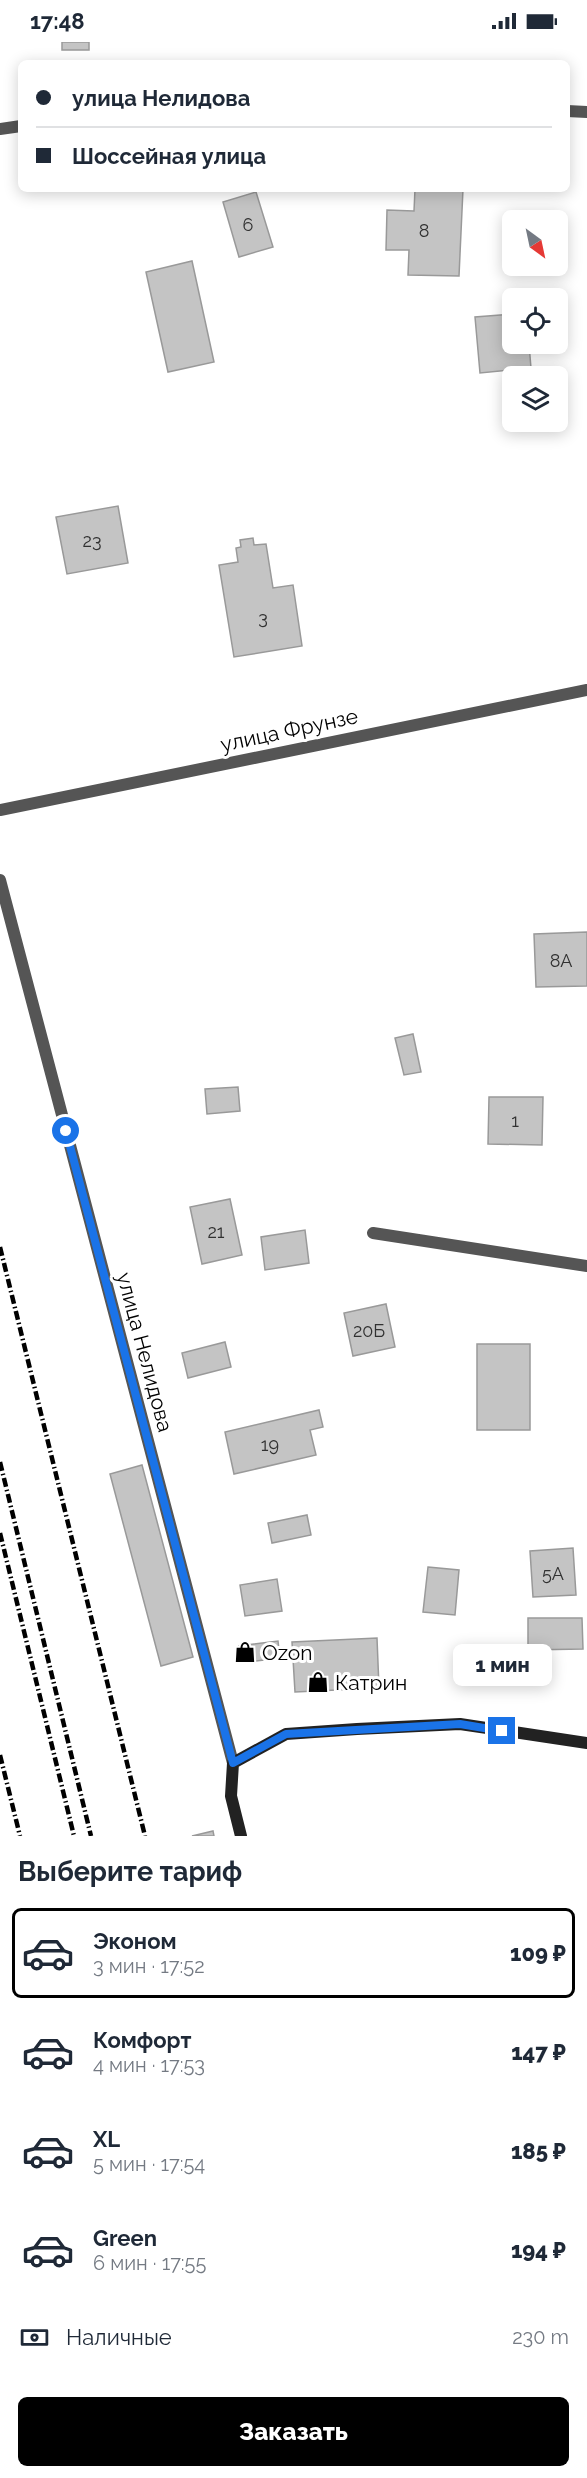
<!DOCTYPE html>
<html lang="ru">
<head>
<meta charset="utf-8">
<style>
	:root { --surface:#fff; --page:#f2f2f3; --text:#1f2937; --muted:#747a83; --line:#e0e1e3; --accent:#000 }
	body { margin:0; font-family:Raleway,sans-serif; background:var(--page); color:var(--text); height:100vh; display:flex; flex-direction:column; font-size:22px; white-space:nowrap }
	* { box-sizing:border-box; margin:0 }
	p { font-size:20px; color:var(--muted) }
	.icon { flex:none; width:33px; height:33px; fill:none; stroke:currentColor; stroke-width:2; stroke-linecap:round; stroke-linejoin:round }
	.map { position:relative; height:1794px; overflow:hidden }
	.sheet { display:flex; flex-direction:column; background:var(--surface); flex:1 }
	.sheet>* { flex:none }
	.hud { position:absolute; left:18px; top:18px; width:552px; height:132px; border-radius:9px; box-shadow:0 3px 15px #0003; display:grid; align-content:center; height:132px; padding:0 18px; background:var(--surface) }
	.needle { width:39px; rotate:147deg }
	.fabs { position:absolute; left:502px; top:168px; display:grid; gap:12px }
	.fabs a { display:grid; place-items:center; width:66px; height:66px; border-radius:9px; background:var(--surface); box-shadow:0 3px 15px #0003; font-size:30px }
	.end { position:absolute; width:27px; height:27px; margin:-14px; border:8px solid #1a73e8; background:#fff; box-shadow:0 0 0 3px #fff }
	.from { border-radius:50% }
	.bubble { position:absolute; height:42px; border-radius:9px; background:var(--surface); box-shadow:0 3px 15px #0003; font-size:20px; font-weight:800; line-height:42px; text-align:center }
	.hud b { display:flex; align-items:center; gap:21px; height:57px; font-size:22px }
	.hud b+b { border-top:2px solid var(--line) }
	.hud i { width:15px; height:15px; background:var(--text) }
	ul { padding:0; list-style:none }
	li { display:flex; align-items:center; gap:18px; height:90px; margin:0 12px 9px; padding:0 6px; border:3px solid transparent; border-radius:9px }
	li div { flex:1 }
	li b { display:block; font-size:22px }
	li em { font-style:normal; font-weight:800 }
	li.selected { border-color:var(--accent) }
	li>.icon { width:54px; height:54px; stroke-width:1.5 }
	h2 { padding:0 18px; font-size:27px; line-height:72px }
	.pay { display:flex; align-items:center; gap:15px; height:66px; padding:0 18px; font-size:22px }
	.pay p { margin-inline-start:auto }
	.button { display:flex; gap:12px; margin-top:auto; padding:12px 18px }
	.button a { flex:1; height:69px; border-radius:9px; background:var(--accent); color:#fff; font-size:24px; font-weight:800; line-height:69px; text-align:center }
	.status { display:flex; justify-content:space-between; align-items:center; height:42px; padding:0 30px; background:var(--surface); direction:ltr }
	.status svg { height:16px; fill:currentColor }
	.map>svg:first-child { display:block }
</style>
</head>
<body>
<div class="status"><b>17:48</b><svg viewBox="0 0 49 12"><path d="M0 12V9h3v3zM5 12V6h3v6zM10 12V3h3v9zM15 12V0h3v12zM26 1h20v11H26zM47 4h2v5h-2z"/></svg></div>
<div class="map">
<svg width="587" height="1794" viewBox="0 0 587 1794">
	<rect width="100%" height="100%" fill="#fff"/>
	<path fill="#c4c4c4" stroke="#999" stroke-width="1.5" d="M62,0H89V8H62Z
		M415,147H463L459,234L408,233L409,208H386L387,168L414,169Z
		M256,150L273,205L239,215L223,160Z
		M192,219L214,320L168,330L146,230Z
		M513,272V302H529L531,326L480,331L475,275Z
		M118,464L128,521L67,532L56,475Z
		M253,496L254,503L266,502L273,546L293,543L302,604L234,615L219,523L238,520L236,506L241,505L240,498Z
		M587,890V944L536,945L534,892Z
		M413,992L421,1030L404,1033L395,996Z
		M238,1045L240,1069L207,1072L205,1047Z
		M489,1055H543L542,1103L488,1102Z
		M230,1157L242,1213L202,1222L190,1165Z
		M305,1188L309,1221L265,1228L261,1195Z
		M386,1262L395,1305L353,1314L344,1271Z
		M225,1300L231,1325L188,1336L182,1311Z
		M477,1302H530V1388H477Z
		M319,1368L323,1385L310,1388L316,1413L234,1432L225,1390Z
		M142,1423L193,1615L161,1624L110,1432Z
		M307,1473L311,1493L272,1501L268,1481Z
		M573,1506L576,1553L533,1555L530,1509Z
		M428,1525L459,1528L455,1573L423,1570Z
		M277,1537L282,1569L245,1574L240,1543Z
		M528,1576H582L583,1607L528,1608Z
		M377,1596L379,1646L295,1650L292,1600Z
		M278,1599L280,1616L241,1621L239,1604Z
		M213,1789L214,1794H192Z"/>
	<g fill="none" stroke-linecap="round" stroke-linejoin="round">
		<path stroke="#555" stroke-width="12" d="M567,69L587,70
			M0,87L21,84
			M0,768L587,648
			M0,838L233,1721
			M373,1191L587,1224"/>
		<path stroke="#222" stroke-width="12" d="M241,1794L231,1754L233,1721L286,1692L357,1687L460,1682L587,1701"/>
		<path stroke="#000" stroke-width="4.5" stroke-dasharray="9 3 1.5 3" stroke-linecap="butt" d="M0,1205L145,1794
			M0,1420L91,1794
			M0,1491L74,1794
			M0,1713L20,1794"/>
	</g>
	<g fill="none" stroke-linecap="round" stroke-linejoin="round">
		<path stroke="#1a73e8" stroke-width="8" d="M66,1089L233,1721L286,1692L460,1682L502,1689"/>
	</g>
	<defs>
		<symbol id="shop-bare" viewBox="-9 -9 18 18"><path d="M-5-2.5h2.3a2.7 3.5 0 0 1 5.4 0H5L5.5 6h-11ZM-1.5-2.5h3a1.5 2.3 0 0 0-3 0Z" fill="#000" stroke="#fff" stroke-width="2.5" paint-order="stroke"/></symbol>
	</defs>
	<g fill-rule="evenodd">
		<use href="#shop-bare" x="230" y="1595" width="30" height="30"/>
		<use href="#shop-bare" x="303" y="1625" width="30" height="30"/>
	</g>
	<g text-anchor="middle" dominant-baseline="central" stroke-width="6" stroke-linejoin="round" paint-order="stroke">
		<g font-size="18" fill="#313131">
			<text x="248" y="182">6</text>
			<text x="424" y="188">8</text>
			<text x="92" y="498">23</text>
			<text x="263" y="575">3</text>
			<text x="561" y="918">8А</text>
			<text x="515" y="1078">1</text>
			<text x="216" y="1189">21</text>
			<text x="369" y="1288">20Б</text>
			<text x="270" y="1402">19</text>
			<text x="553" y="1531">5А</text>
		</g>
		<g font-size="21" fill="#000" stroke="#fff">
			<text transform="translate(289 688) rotate(-12)">улица Фрунзе</text>
			<text transform="translate(145 1310) rotate(75)">улица Нелидова</text>
		</g>
		<g font-size="21" fill="#000" stroke="#fff" text-anchor="start">
			<text x="262" y="1610">Ozon</text>
			<text x="335" y="1640">Катрин</text>
		</g>
	</g>
</svg>
<div class="fabs">
<a><svg class="needle" viewBox="-14 -14 28 28"><path d="M0-13l5 13h-10z" fill="#e53935"/><path d="M0 13l5-13h-10z" fill="#747a83"/></svg></a>
<a><svg class="icon" aria-label="locate" viewBox="0 0 24 24"><circle cx="12" cy="12" r="6"/><path d="M12 2v4M12 18v4M2 12h4M18 12h4"/></svg></a>
<a><svg class="icon" aria-label="layers" viewBox="0 0 24 24"><path d="M12 4l9 5-9 5-9-5zM3 14l9 5 9-5"/></svg></a>
</div>
<i class="end from" style="left:66px;top:1089px"></i>
<i class="end" style="left:502px;top:1689px"></i>
<div class="bubble" style="left:453px;top:1602px;width:99px">1 мин</div>
<div class="hud">
<b><i class="from"></i>улица Нелидова</b>
<b><i></i>Шоссейная улица</b>
</div>
</div>
<section class="sheet">
<h2>Выберите тариф</h2>
<ul>
<li class="selected"><svg class="icon" aria-label="car" viewBox="0 0 24 24"><path d="M5 17H2v-5l4-1 3-4h7l3 4 3 1v5h-3M9 17h6M6 11h13"/><circle cx="7" cy="17" r="2"/><circle cx="17" cy="17" r="2"/></svg><div><b>Эконом</b><p>3 мин · 17:52</p></div><em>109 ₽</em></li>
<li><svg class="icon" aria-label="car" viewBox="0 0 24 24"><path d="M5 17H2v-5l4-1 3-4h7l3 4 3 1v5h-3M9 17h6M6 11h13"/><circle cx="7" cy="17" r="2"/><circle cx="17" cy="17" r="2"/></svg><div><b>Комфорт</b><p>4 мин · 17:53</p></div><em>147 ₽</em></li>
<li><svg class="icon" aria-label="car" viewBox="0 0 24 24"><path d="M5 17H2v-5l4-1 3-4h7l3 4 3 1v5h-3M9 17h6M6 11h13"/><circle cx="7" cy="17" r="2"/><circle cx="17" cy="17" r="2"/></svg><div><b>XL</b><p>5 мин · 17:54</p></div><em>185 ₽</em></li>
<li><svg class="icon" aria-label="car" viewBox="0 0 24 24"><path d="M5 17H2v-5l4-1 3-4h7l3 4 3 1v5h-3M9 17h6M6 11h13"/><circle cx="7" cy="17" r="2"/><circle cx="17" cy="17" r="2"/></svg><div><b>Green</b><p>6 мин · 17:55</p></div><em>194 ₽</em></li>
</ul>
<div class="pay"><svg class="icon" aria-label="cash" viewBox="0 0 24 24"><path d="M3 7h18v10H3z"/><circle cx="12" cy="12" r="2"/></svg>Наличные<p>230 m</p></div>
<div class="button"><a>Заказать</a></div>
</section>
</body>
</html>
